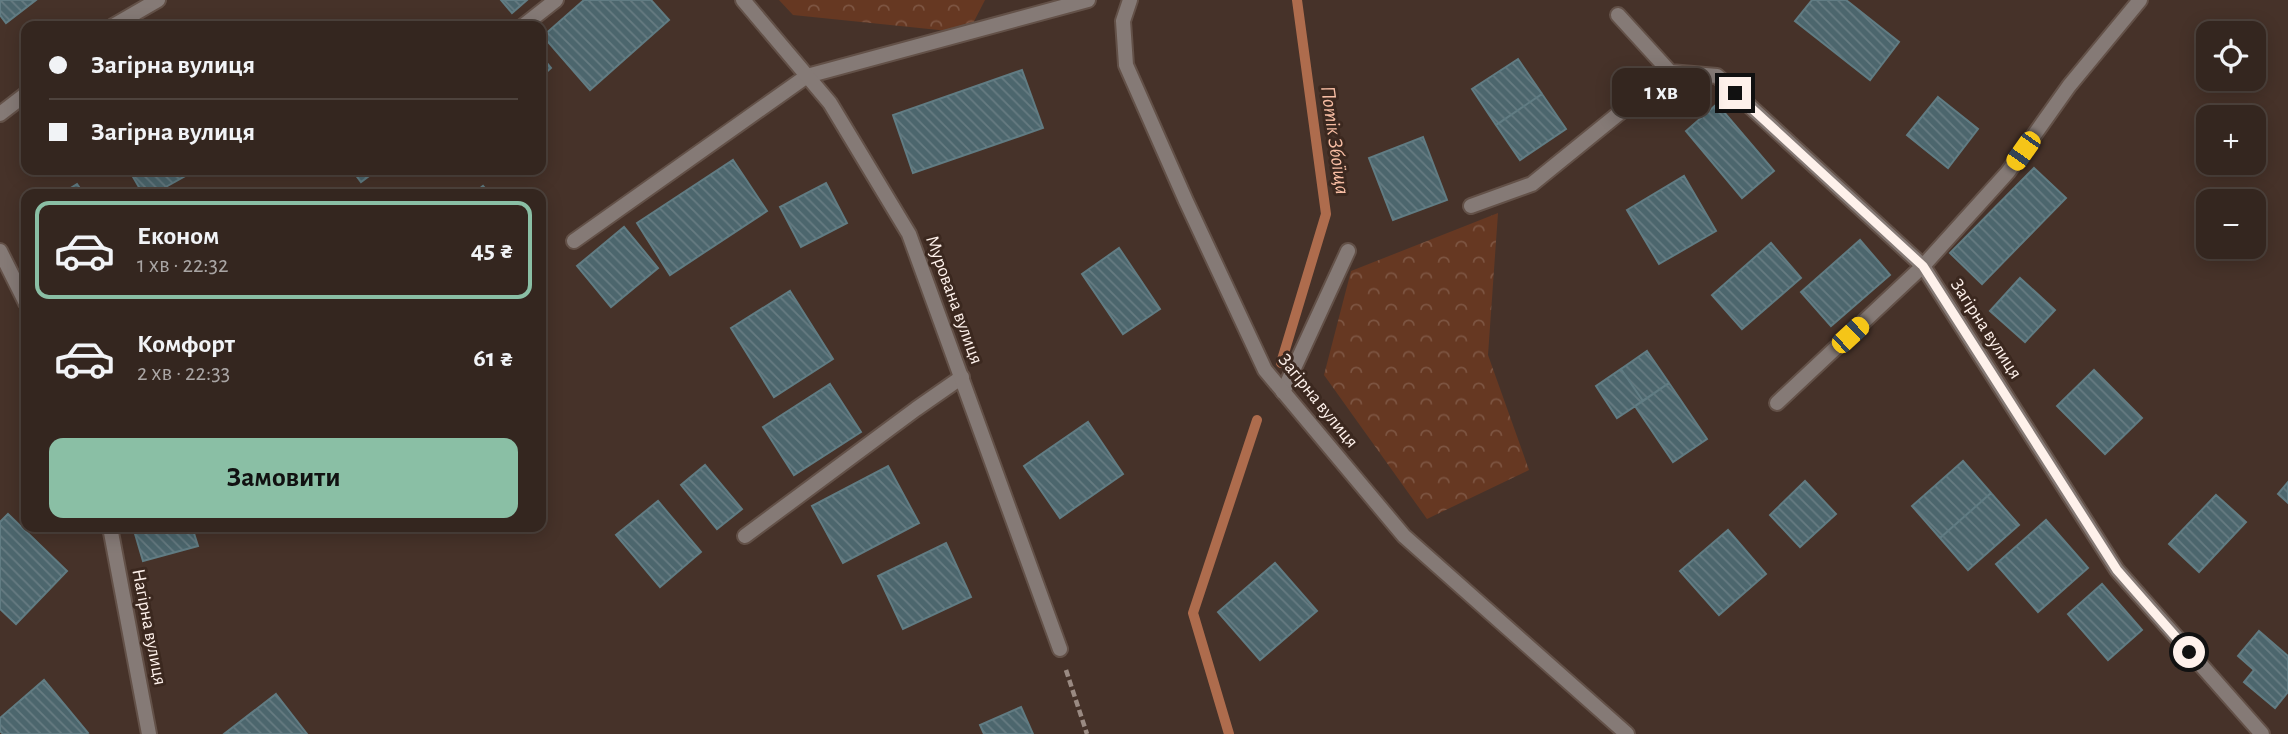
<!DOCTYPE html>
<html lang="uk">
<head>
<meta charset="utf-8">
<style>
	:root { --surface:#34261f; --page:#3f322c; --text:#f1f3f6; --muted:#a9a5a4; --line:#4e433d; --accent:#8abfa5 }
	body { margin:0; font-family:"Alegreya Sans",sans-serif; background:var(--page); color:var(--text); height:100vh; display:flex; flex-direction:column; font-size:26px; white-space:nowrap }
	* { box-sizing:border-box; margin:0 }
	p { font-size:23px; color:var(--muted) }
	.icon { flex:none; width:38px; height:38px; fill:none; stroke:currentColor; stroke-width:2; stroke-linecap:round; stroke-linejoin:round }
	.map { position:relative; flex:1; overflow:hidden }
	.drawer { position:absolute; left:21px; top:189px; width:525px; height:343px; display:flex; flex-direction:column; background:var(--surface); border-radius:14px; box-shadow:0 4px 18px #0003,0 0 0 2px var(--line) }
	.drawer>* { flex:none }
	.banner { position:absolute; left:21px; top:21px; width:525px; height:154px; border-radius:14px; box-shadow:0 4px 18px #0003,0 0 0 2px var(--line); display:grid; align-content:center; height:154px; padding:0 28px; background:var(--surface) }
	.buttons { position:absolute; left:2196px; top:21px; display:grid; gap:14px }
	.buttons a { display:grid; place-items:center; width:70px; height:70px; border-radius:14px; background:var(--surface); box-shadow:0 4px 18px #0003,0 0 0 2px var(--line); font-size:35px }
	.end { position:absolute; width:32px; height:32px; margin:-16px; border:9px solid #fef1eb; background:#111; box-shadow:0 0 0 4px #111 }
	.from { border-radius:50% }
	.bubble { position:absolute; height:49px; border-radius:14px; background:var(--surface); box-shadow:0 4px 18px #0003,0 0 0 2px var(--line); font-size:23px; font-weight:700; line-height:49px; text-align:center }
	.car { position:absolute; width:21px; height:42px; margin:-21px -10px; border-radius:9px; box-shadow:0 0 5px 2px #0007; background:linear-gradient(#f5c518 24%,#345 0 40%,#f5c518 0 76%,#345 0 86%,#f5c518 0) }
	.banner b { display:flex; align-items:center; gap:24px; height:66px; font-size:26px }
	.banner b+b { border-top:2px solid var(--line) }
	.banner i { width:18px; height:18px; background:var(--text) }
	ul { padding:12px 0 0; list-style:none }
	li { display:flex; align-items:center; gap:21px; height:98px; margin:0 14px 10px; padding:0 14px; border:4px solid transparent; border-radius:14px }
	li div { flex:1 }
	li b { display:block; font-size:26px }
	li em { font-style:normal; font-weight:700 }
	li.on { border-color:var(--accent) }
	li>.icon { width:63px; height:63px; stroke-width:1.5 }
	.action { display:flex; gap:14px; margin-top:auto; padding:14px 28px }
	.action a { flex:1; height:80px; border-radius:14px; background:var(--accent); color:#111; font-size:28px; font-weight:700; line-height:80px; text-align:center }
	.map>svg:first-child { display:block }
</style>
</head>
<body>
<div class="map">
<svg width="2288" height="734" viewBox="0 0 2288 734">
	<defs>
		<pattern id="forest-crowns" width="20" height="18" patternUnits="userSpaceOnUse" patternTransform="scale(1.75)"><rect width="20" height="18" fill="#663822"/><path d="M2 6a3 3 0 1 1 6 0M12 15a3 3 0 1 1 6 0" fill="none" stroke="#7d5542"/></pattern>
		<pattern id="building-back-hatch" width="6" height="6" patternUnits="userSpaceOnUse" patternTransform="scale(1.75)"><rect width="6" height="6" fill="#4c666d"/><path d="M-1 5l2 2M0 0l6 6M5-1l2 2" fill="none" stroke="#677c82"/></pattern>
	</defs>
	<rect width="100%" height="100%" fill="#463229"/>
	<path fill="url(#forest-crowns)" d="M779,0H985L968,33L793,15Z
		M1498,213L1488,355L1529,470L1427,519L1324,375L1351,271Z"/>
	<g fill="none" stroke-linecap="round" stroke-linejoin="round">
		<path stroke="#ae6c4d" stroke-width="10" d="M1281,363L1326,214L1297,0
			M1229,734L1193,613L1257,420"/>
	</g>
	<path fill="url(#building-back-hatch)" stroke="#617c83" stroke-width="2" d="M0,0H36L6,23L0,15Z
		M501,0H527L512,13Z
		M584,0H651L669,20L590,90L543,36Z
		M1812,0H1846L1899,42L1870,80L1795,21Z
		M541,56L551,68L541,77Z
		M1518,59L1542,94L1496,125L1472,89Z
		M1022,70L1043,128L913,173L893,115Z
		M1542,94L1566,129L1520,160L1496,125Z
		M1938,97L1978,129L1948,168L1907,135Z
		M1717,104L1774,171L1742,198L1686,131Z
		M1423,137L1447,200L1393,220L1369,158Z
		M733,160L767,211L670,275L637,223Z
		M2034,168L2066,198L1982,284L1950,253Z
		M129,170H196L153,194H143Z
		M352,170H377L361,182Z
		M1684,176L1716,231L1659,264L1627,210Z
		M826,183L847,223L801,247L780,207Z
		M77,184L84,194H61Z
		M483,186L490,194H473Z
		M624,227L658,268L611,307L577,266Z
		M1860,240L1890,275L1831,326L1801,292Z
		M1771,243L1801,278L1742,329L1712,295Z
		M1119,248L1160,309L1123,334L1082,274Z
		M2020,278L2055,310L2025,342L1990,311Z
		M790,291L833,359L774,397L731,328Z
		M1647,351L1669,383L1643,401L1621,369Z
		M1621,369L1643,401L1617,418L1596,386Z
		M2094,370L2142,418L2105,454L2057,406Z
		M1669,383L1707,439L1673,462L1635,406Z
		M830,384L861,432L794,475L763,427Z
		M1088,422L1123,474L1060,518L1024,466Z
		M1963,461L1991,493L1940,538L1912,506Z
		M705,465L742,509L717,529L681,485Z
		M888,466L919,523L843,563L812,506Z
		M1805,481L1836,514L1800,547L1770,515Z
		M2288,482V503L2278,494Z
		M1991,493L2019,525L1968,570L1940,538Z
		M2216,495L2246,522L2199,572L2169,544Z
		M658,501L701,552L660,587L616,535Z
		M8,514L67,571L16,624L0,609V522Z
		M2046,520L2088,568L2038,612L1996,564Z
		M133,527H192L198,546L143,561Z
		M1728,530L1766,574L1719,615L1680,571Z
		M946,543L971,597L903,629L878,576Z
		M1275,563L1317,611L1260,660L1218,612Z
		M2102,584L2142,630L2108,660L2068,614Z
		M2259,631L2288,656V692L2275,708L2244,682L2254,670L2238,656Z
		M44,680L88,733L86,734H3L0,731V718Z
		M276,694L307,734H224Z
		M1021,707L1033,734H984L980,725Z"/>
	<g fill="none" stroke-linecap="round" stroke-linejoin="round">
		<defs>
			<path id="lane" d="M523,26L556,0
				M1471,206L1532,184L1670,72
				M574,241L807,76L1088,0
				M1283,392L1348,251
				M1777,403L1923,266L2008,172L2069,86L2140,0
				M745,536L916,409L962,377"/>
			<path id="street" d="M743,0L830,103L909,234L1060,649
				M1130,0L1123,21L1126,65L1186,201L1265,370L1404,536L1627,734
				M1618,15L1670,72L1717,76L1923,266L2117,570L2262,734
				M113,26L158,0
				M0,114L26,94
				M0,251L26,303
				M110,527L149,734"/>
		</defs>
		<use href="#lane" stroke="#635148" stroke-width="18"/>
		<use href="#street" stroke="#635148" stroke-width="18"/>
		<path stroke="#9a8a82" stroke-width="4.5" stroke-dasharray="7 3.5" stroke-linecap="butt" d="M1066,670L1087,734"/>
		<use href="#lane" stroke="#857a76" stroke-width="14"/>
		<use href="#street" stroke="#857a76" stroke-width="14"/>
	</g>
	<g fill="none" stroke-linecap="round" stroke-linejoin="round">
		<path stroke="#fef1eb" stroke-width="9" d="M1735,93L1923,266L2117,570L2189,652"/>
	</g>
	<g text-anchor="middle" dominant-baseline="central" stroke-width="6" stroke-linejoin="round" paint-order="stroke">
		<g font-size="19" fill="#fef1eb" stroke="#3b281f">
			<text transform="translate(954 300) rotate(70)">Мурована вулиця</text>
			<text transform="translate(1986 329) rotate(57)">Загірна вулиця</text>
			<text transform="translate(1318 401) rotate(51)">Загірна вулиця</text>
			<text transform="translate(149 627) rotate(79)">Нагірна вулиця</text>
		</g>
		<g font-size="21" font-style="italic" fill="#f7bda3" stroke="#3b281f">
			<text transform="translate(1335 140) rotate(82)">Потік Збоїща</text>
		</g>
	</g>
</svg>
<div class="buttons">
<a><svg class="icon" aria-label="locate" viewBox="0 0 24 24"><circle cx="12" cy="12" r="6"/><path d="M12 2v4M12 18v4M2 12h4M18 12h4"/></svg></a>
<a>+</a>
<a>−</a>
</div>
<i class="end from" style="left:2189px;top:652px"></i>
<i class="end" style="left:1735px;top:93px"></i>
<div class="bubble" style="left:1612px;top:68px;width:98px">1 хв</div>
<i class="car" style="left:2023px;top:151px;rotate:215deg"></i>
<i class="car" style="left:1850px;top:335px;rotate:47deg"></i>
<div class="banner">
<b><i class="from"></i>Загірна вулиця</b>
<b><i></i>Загірна вулиця</b>
</div>
<section class="drawer">
<ul>
<li class="on"><svg class="icon" aria-label="car" viewBox="0 0 24 24"><path d="M5 17H2v-5l4-1 3-4h7l3 4 3 1v5h-3M9 17h6M6 11h13"/><circle cx="7" cy="17" r="2"/><circle cx="17" cy="17" r="2"/></svg><div><b>Економ</b><p>1 хв · 22:32</p></div><em>45 ₴</em></li>
<li><svg class="icon" aria-label="car" viewBox="0 0 24 24"><path d="M5 17H2v-5l4-1 3-4h7l3 4 3 1v5h-3M9 17h6M6 11h13"/><circle cx="7" cy="17" r="2"/><circle cx="17" cy="17" r="2"/></svg><div><b>Комфорт</b><p>2 хв · 22:33</p></div><em>61 ₴</em></li>
</ul>
<div class="action"><a>Замовити</a></div>
</section>
</div>
</body>
</html>
